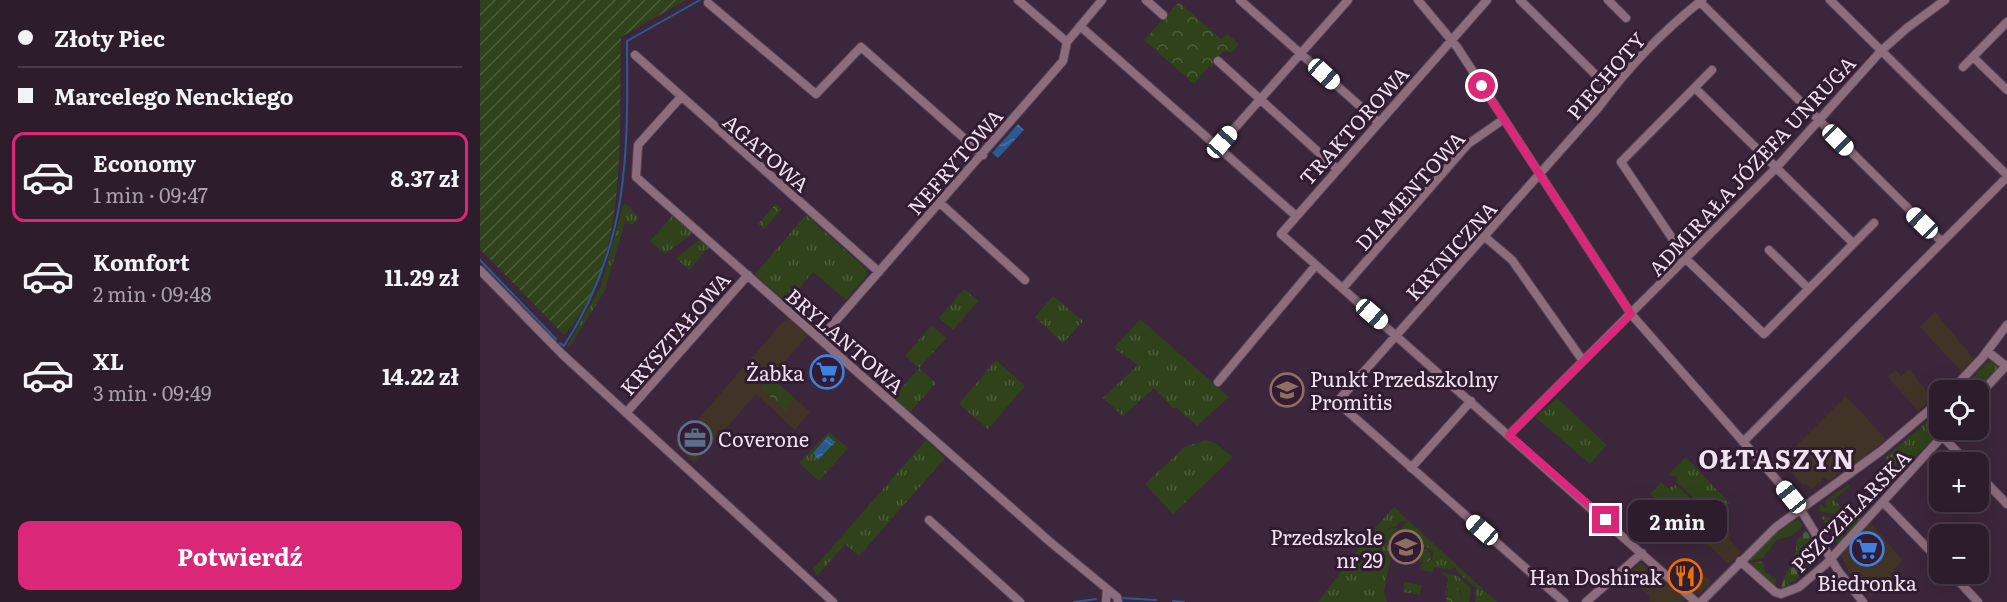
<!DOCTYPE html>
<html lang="pl">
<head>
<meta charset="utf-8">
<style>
	:root { --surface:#2d1c2c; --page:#392938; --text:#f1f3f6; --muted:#a7a1a9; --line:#483a48; --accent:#db2777 }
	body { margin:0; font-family:Literata,serif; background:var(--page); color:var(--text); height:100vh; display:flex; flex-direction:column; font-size:22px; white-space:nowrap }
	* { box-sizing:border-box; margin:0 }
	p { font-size:20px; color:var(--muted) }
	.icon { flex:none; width:33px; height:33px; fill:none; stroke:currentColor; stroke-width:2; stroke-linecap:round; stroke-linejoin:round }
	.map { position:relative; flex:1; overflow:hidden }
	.side { display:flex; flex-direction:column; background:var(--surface); width:480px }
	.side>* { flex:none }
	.banner { display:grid; align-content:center; height:132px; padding:0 18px; background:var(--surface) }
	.tools { position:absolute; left:1449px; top:380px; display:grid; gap:12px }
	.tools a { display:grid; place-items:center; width:60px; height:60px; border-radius:12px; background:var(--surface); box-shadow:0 6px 24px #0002,0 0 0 2px var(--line); font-size:30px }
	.end { position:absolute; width:27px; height:27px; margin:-14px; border:8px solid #db2777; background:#fff; box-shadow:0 0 0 3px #fff }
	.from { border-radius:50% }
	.bubble { position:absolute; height:42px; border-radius:12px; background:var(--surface); box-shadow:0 6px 24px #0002,0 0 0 2px var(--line); font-size:20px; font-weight:700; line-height:42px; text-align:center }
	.car { position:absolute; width:18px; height:36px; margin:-18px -9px; border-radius:8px; box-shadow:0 0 4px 2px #0007; background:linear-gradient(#fff 24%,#345 0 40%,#fff 0 76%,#345 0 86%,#fff 0) }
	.banner b { display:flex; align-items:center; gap:21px; height:57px; font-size:22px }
	.banner b+b { border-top:2px solid var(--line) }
	.banner i { width:15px; height:15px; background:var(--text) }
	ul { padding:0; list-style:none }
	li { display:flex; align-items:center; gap:18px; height:90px; margin:0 12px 9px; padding:0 6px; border:3px solid transparent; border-radius:12px }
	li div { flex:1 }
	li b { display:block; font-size:22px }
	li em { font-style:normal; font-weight:700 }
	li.on { border-color:var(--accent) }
	li>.icon { width:54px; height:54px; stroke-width:1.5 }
	.action { display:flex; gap:12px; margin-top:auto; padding:12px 18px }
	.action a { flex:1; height:69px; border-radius:12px; background:var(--accent); color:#fff; font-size:24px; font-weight:700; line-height:69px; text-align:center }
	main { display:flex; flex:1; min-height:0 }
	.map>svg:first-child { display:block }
</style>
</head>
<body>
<main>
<section class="side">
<div class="banner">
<b><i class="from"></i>Złoty Piec</b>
<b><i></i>Marcelego Nenckiego</b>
</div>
<ul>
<li class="on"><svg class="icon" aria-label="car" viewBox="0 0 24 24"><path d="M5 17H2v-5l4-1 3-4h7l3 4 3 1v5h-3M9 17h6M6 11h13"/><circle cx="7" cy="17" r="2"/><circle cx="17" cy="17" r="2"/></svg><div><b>Economy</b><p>1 min · 09:47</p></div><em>8.37 zł</em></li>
<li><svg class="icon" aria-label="car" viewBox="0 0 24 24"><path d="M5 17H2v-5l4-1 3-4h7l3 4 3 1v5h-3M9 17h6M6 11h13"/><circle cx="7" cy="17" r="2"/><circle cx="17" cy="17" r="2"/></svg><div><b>Komfort</b><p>2 min · 09:48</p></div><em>11.29 zł</em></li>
<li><svg class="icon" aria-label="car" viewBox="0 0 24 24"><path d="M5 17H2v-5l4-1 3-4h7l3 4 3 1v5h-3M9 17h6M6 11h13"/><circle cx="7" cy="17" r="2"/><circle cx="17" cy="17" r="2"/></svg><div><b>XL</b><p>3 min · 09:49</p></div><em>14.22 zł</em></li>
</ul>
<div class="action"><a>Potwierdź</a></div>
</section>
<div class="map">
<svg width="1527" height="602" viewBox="0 0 1527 602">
	<defs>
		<pattern id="grass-tufts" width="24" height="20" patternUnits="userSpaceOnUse" patternTransform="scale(1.5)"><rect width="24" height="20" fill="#2f421a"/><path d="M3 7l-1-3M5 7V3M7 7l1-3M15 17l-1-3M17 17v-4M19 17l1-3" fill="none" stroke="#4d5d3c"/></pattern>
		<pattern id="forest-crowns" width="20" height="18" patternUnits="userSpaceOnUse" patternTransform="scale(1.5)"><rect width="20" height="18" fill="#2f421a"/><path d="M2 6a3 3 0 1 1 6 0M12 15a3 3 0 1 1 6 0" fill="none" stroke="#4d5d3c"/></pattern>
		<pattern id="cemetery-stones" width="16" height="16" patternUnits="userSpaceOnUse" patternTransform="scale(1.5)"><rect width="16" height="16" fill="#2f421a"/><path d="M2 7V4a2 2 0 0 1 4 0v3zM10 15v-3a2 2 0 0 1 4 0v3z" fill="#4d5d3c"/></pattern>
		<pattern id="garden-furrows" width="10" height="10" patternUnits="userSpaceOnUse" patternTransform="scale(1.5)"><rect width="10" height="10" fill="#2f421a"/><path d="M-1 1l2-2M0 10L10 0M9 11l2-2" fill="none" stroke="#4d5d3c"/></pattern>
		<pattern id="water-waves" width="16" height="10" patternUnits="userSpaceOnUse" patternTransform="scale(1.5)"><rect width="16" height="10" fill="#295b92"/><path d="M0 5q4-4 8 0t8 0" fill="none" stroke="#4872a2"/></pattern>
	</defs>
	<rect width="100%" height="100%" fill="#3c263b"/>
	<path fill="#413426" d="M1455,312L1494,359L1482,372L1440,327Z
		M307,317L328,335L291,377L330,412L315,430L276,394L215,463L196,445Z
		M1429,369L1452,398L1438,411L1408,377L1416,370L1421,376Z
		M1366,396L1406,439L1377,463L1373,462L1349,481L1345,477L1332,489L1326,484L1323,485L1301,461Z
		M1235,520L1250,533V540L1262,552L1249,564L1220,538Z
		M1391,523L1423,561L1414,569L1417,573L1391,597L1369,573L1360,554Z
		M1206,561L1232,582L1219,594L1195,573Z
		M1161,562L1204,599V602H1170V596L1147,575Z"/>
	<path fill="url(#grass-tufts)" d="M146,204L159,218L153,225L145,221L125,290L89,348L87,346L121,286L143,205Z
		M193,215L213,233L185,254L170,241Z
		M326,215L386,269L388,274L366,300L333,272L307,303L275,274Z
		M220,239L229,247L209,270L196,258Z
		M484,289L498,301L473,330L459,318Z
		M573,296L603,321L583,343L555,317Z
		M208,311L219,321L202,340L191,330Z
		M660,319L749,397L717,426L697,408H693L674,388L643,416L623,398L658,365L634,348Z
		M452,325L466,338L439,368L456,383L430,412L414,397L439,368L425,356Z
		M1511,359L1519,364L1513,376H1508L1509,382L1502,383L1498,390H1481Z
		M516,360L545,386L508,429L479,404Z
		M1077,398L1127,445L1110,464L1055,417Z
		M1459,411L1460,429H1465L1432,459L1436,461L1431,468L1425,467L1418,462L1414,466L1405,458Z
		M349,432L368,448L339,481L319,463Z
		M446,440L465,458L379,556L365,544L337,576L333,569Z
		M725,440L734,442L753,457L693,514L665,484L705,447Z
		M1206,457L1249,503L1220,538L1170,494L1181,482L1188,488L1195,485L1197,487L1186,500L1213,525L1225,512L1227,513L1219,522L1224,526L1233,516L1227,510L1232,505L1228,501L1222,506L1195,481L1198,477L1188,475Z
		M1369,484L1370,486L1354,500L1376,521L1381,516L1382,521L1369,534L1360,523V515L1338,511L1340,504L1345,508L1347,507L1345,501Z
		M914,507L916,509L1017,602H995L996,588L977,572L975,567L970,570L954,567L953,572L940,570L941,565L952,560L953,552L945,546L932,551L925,549L920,529L927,522L921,521L915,527L908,528L904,536L911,555L904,591L907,602H838L886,539L892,544L895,528Z
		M1341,516L1352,518L1354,524H1358L1363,536H1366L1359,546Z
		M1318,520L1323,526L1311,536L1296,540L1283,558L1270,561V558L1311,521Z
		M960,572L976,575L991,588L989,602H983L980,589L971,581L972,575L965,596L968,578Z
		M924,582L942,585L940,595L923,592Z"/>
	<path fill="url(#forest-crowns)" d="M699,2L741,39L747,34L759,44L752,53L744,51L735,59L736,63L731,68L729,66L714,84L664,40Z
		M296,204L302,209L284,229L278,224Z
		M291,377L314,398L305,410L281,388Z
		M905 536a8 8 0 1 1 16 0a8 8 0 1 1-16 0Z
		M937 556a7 7 0 1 1 14 0a7 7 0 1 1-14 0Z
		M970,575C974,582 981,590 983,602H966Z"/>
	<path fill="url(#cemetery-stones)" d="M1326,531C1330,536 1338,545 1338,552C1339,561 1309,587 1301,589C1305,570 1317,561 1317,540Z
		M1283,561L1285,573L1296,579V588L1270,567V563Z"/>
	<path fill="url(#garden-furrows)" d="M0,0H206L141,37C138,128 151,263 84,335L0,249Z"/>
	<path fill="#2f421a" d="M1198,486L1225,512L1213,525L1185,499Z"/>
	<path fill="url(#water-waves)" d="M538,124L544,130L518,158L512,153Z
		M348,436L355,442L338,460L333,453Z"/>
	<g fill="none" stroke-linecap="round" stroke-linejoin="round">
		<path stroke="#295b92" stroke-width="2" d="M0,260L76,339
			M80,343L84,346C149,245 148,157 147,41L220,0
			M642,598L676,600
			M693,601L704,602
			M594,602L616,599"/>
		<defs>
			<path id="minor" d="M538,0L587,42
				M666,0L683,15
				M760,0L898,122
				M938,0L977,47L1151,314L1316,502L1359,572L1383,602
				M1007,0L801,234L1216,602
				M1040,0L1131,90
				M1128,0L1146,18
				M1350,0L1527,175
				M1220,2L1461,241
				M228,3L336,94L381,47L503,155
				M600,26L815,215
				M155,55L399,272
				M1493,57L1527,90
				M738,61L857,169
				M1483,67L1527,22
				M1232,70L1141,162L1206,259L1284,334L1394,223
				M1215,88L1373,243
				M200,98L158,145L156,177L569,541L637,597L638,602
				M738,147L868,0
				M460,203L545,280
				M1005,237L1032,260L1103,361
				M1289,250L1328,288
				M0,270L83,355L353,602
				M863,288L988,144L1024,119
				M340,339L583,61L587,42L622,0
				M1507,351L1526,366
				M738,382L836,265
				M1472,390L1502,358L1527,325
				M1498,396L1527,365
				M146,413L268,275
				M1029,435L1296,168L1401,51L1427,28L1465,0
				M1462,436L1487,462
				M1263,442L1527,177
				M931,468L991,401
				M1498,474L1527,504
				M1403,502L1460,561
				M449,520L540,602
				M1260,561L1295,592L1301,594L1319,587L1346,564L1469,429
				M1471,573L1498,602
				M626,602L627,589
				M1084,602L857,402L1119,107C1148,67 1183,31 1222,0
				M1106,602L1162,553
				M1221,602L1296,527L1401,451L1460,401"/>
		</defs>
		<use href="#minor" stroke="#594458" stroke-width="10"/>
		<use href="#minor" stroke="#8c6d7e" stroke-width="8"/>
	</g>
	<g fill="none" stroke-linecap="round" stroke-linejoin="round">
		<path stroke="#db2777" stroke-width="8" d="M1002,86L1151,314L1029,435L1126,520"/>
	</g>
	<defs>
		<symbol id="supermarket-ring" viewBox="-11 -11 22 22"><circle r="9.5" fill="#321c31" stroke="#3f7fe0" stroke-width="1.5"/><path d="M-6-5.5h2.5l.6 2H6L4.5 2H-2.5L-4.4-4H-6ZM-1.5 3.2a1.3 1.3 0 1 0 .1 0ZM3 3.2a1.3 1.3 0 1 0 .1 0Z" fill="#3f7fe0"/></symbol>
		<symbol id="school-ring" viewBox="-11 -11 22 22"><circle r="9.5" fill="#321c31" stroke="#8d6e63" stroke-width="1.5"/><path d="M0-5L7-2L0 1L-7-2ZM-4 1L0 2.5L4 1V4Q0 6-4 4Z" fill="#8d6e63"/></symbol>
		<symbol id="office-ring" viewBox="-11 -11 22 22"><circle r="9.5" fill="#321c31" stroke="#5c6f8a" stroke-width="1.5"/><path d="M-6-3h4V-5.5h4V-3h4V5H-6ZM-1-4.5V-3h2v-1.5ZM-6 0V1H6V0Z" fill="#5c6f8a"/></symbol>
		<symbol id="restaurant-ring" viewBox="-11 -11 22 22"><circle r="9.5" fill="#321c31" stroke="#e8710a" stroke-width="1.5"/><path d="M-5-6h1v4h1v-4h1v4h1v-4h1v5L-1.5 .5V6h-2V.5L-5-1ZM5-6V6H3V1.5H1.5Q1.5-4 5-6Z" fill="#e8710a"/></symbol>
	</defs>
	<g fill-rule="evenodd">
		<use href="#supermarket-ring" x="328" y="353" width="38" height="38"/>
		<use href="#school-ring" x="788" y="371" width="38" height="38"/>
		<use href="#office-ring" x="196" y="419" width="38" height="38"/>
		<use href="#school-ring" x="907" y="528" width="38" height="38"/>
		<use href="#supermarket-ring" x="1368" y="530" width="38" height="38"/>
		<use href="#restaurant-ring" x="1186" y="557" width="38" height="38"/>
	</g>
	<g text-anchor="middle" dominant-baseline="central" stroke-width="6" stroke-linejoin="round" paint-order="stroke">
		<g font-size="20" fill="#f0e2ef" stroke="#321c31">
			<text transform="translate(1125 75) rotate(-49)">PIECHOTY</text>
			<text transform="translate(873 125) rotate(-48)">TRAKTOROWA</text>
			<text transform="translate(287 152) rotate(41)">AGATOWA</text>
			<text transform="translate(474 161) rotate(-49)">NEFRYTOWA</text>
			<text transform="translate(1271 165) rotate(-47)">ADMIRAŁA JÓZEFA UNRUGA</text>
			<text transform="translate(929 190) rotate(-48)">DIAMENTOWA</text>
			<text transform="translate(970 250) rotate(-48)">KRYNICZNA</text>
			<text transform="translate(194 333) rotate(-49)">KRYSZTAŁOWA</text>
			<text transform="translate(366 340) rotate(41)">BRYLANTOWA</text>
			<text transform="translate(1370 510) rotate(-46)">PSZCZELARSKA</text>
		</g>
		<g font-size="20" fill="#f0e2ef" stroke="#321c31" text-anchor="end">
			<text x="324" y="372">Żabka</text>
			<text x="830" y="378" text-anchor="start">Punkt Przedszkolny<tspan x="830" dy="23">Promitis</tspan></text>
			<text x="238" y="438" text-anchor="start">Coverone</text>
			<text x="903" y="536">Przedszkole<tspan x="903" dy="23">nr 29</tspan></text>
			<text x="1182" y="576">Han Doshirak</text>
			<text x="1387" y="582" text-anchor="middle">Biedronka</text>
		</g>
		<g font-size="26" font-weight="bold" letter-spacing="1.5" fill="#f0e2ef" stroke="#321c31">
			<text x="1297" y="457">OŁTASZYN</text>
		</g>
	</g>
</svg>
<div class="tools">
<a><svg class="icon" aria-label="locate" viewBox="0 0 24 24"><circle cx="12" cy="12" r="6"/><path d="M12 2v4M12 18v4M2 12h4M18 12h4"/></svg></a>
<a>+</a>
<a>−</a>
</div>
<i class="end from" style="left:1002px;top:86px"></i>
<i class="end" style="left:1126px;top:520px"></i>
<div class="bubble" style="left:1148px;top:500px;width:99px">2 min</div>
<i class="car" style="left:844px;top:74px;rotate:132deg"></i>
<i class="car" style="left:1358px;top:140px;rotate:135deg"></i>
<i class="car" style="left:742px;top:142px;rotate:41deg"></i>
<i class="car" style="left:1442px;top:223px;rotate:314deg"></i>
<i class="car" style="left:892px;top:314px;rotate:131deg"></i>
<i class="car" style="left:1311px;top:497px;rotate:321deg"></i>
<i class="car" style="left:1002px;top:530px;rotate:311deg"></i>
</div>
</main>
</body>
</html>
